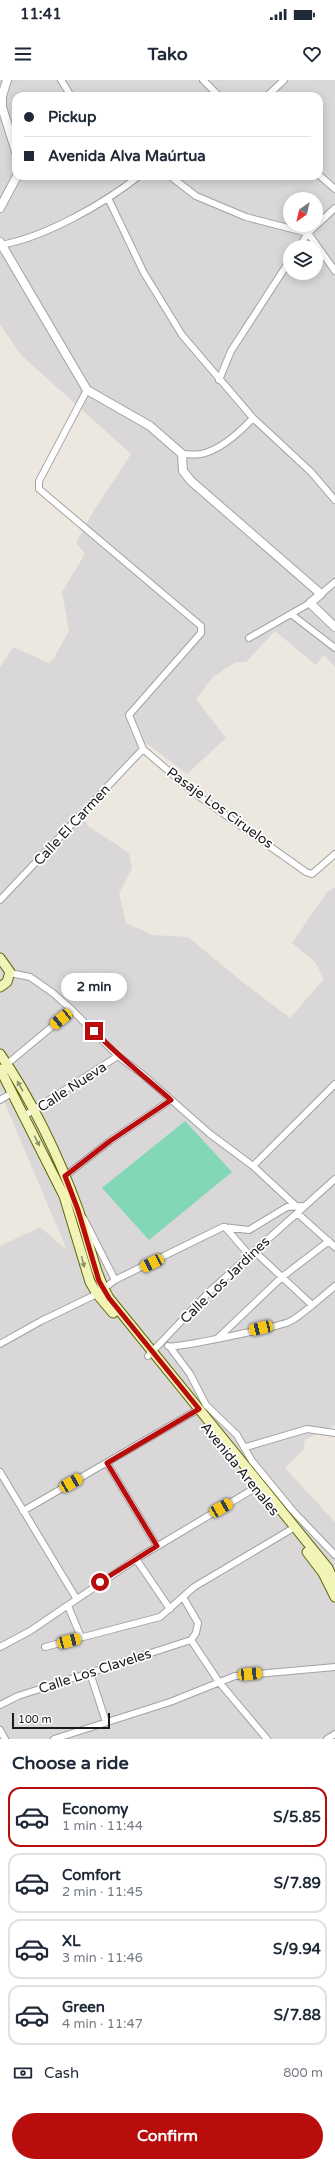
<!DOCTYPE html>
<html lang="en">
<head>
<meta charset="utf-8">
<style>
	:root { --surface:#fff; --page:#f6f6f7; --text:#1f2937; --muted:#747a83; --line:#e0e1e3; --accent:#b90c0c }
	body { margin:0; font-family:"Varela Round",sans-serif; background:var(--page); color:var(--text); height:100vh; display:flex; flex-direction:column; font-size:15px; white-space:nowrap }
	* { box-sizing:border-box; margin:0 }
	p { font-size:13px; color:var(--muted) }
	.icon { flex:none; width:22px; height:22px; fill:none; stroke:currentColor; stroke-width:2; stroke-linecap:round; stroke-linejoin:round }
	.map { position:relative; height:1659px; overflow:hidden }
	.side { display:flex; flex-direction:column; background:var(--surface); flex:1 }
	.side>* { flex:none }
	.guide { position:absolute; left:12px; top:12px; width:311px; height:88px; border-radius:12px; box-shadow:0 2px 10px #0003; display:grid; align-content:center; height:88px; padding:0 12px; background:var(--surface) }
	.needle { width:26px; rotate:214deg }
	.buttons { position:absolute; left:283px; top:112px; display:grid; gap:8px }
	.buttons a { display:grid; place-items:center; width:40px; height:40px; border-radius:50%; background:var(--surface); box-shadow:0 2px 10px #0003; font-size:20px }
	.scale { position:absolute; left:12px; bottom:10px; width:98px; box-sizing:border-box; padding-left:4px; border:2px solid #1b1b1b; border-top:0; font-size:11px; line-height:14px; white-space:nowrap; color:#1b1b1b; -webkit-text-stroke:3px #fff; paint-order:stroke }
	.end { position:absolute; width:18px; height:18px; margin:-9px; border:5px solid #b90c0c; background:#fff; box-shadow:0 0 0 2px #fff }
	.from { border-radius:50% }
	.bubble { position:absolute; height:28px; border-radius:14px; background:var(--surface); box-shadow:0 2px 10px #0003; font-size:13px; font-weight:700; line-height:28px; text-align:center }
	.car { position:absolute; width:12px; height:24px; margin:-12px -6px; border-radius:5px; box-shadow:0 0 3px 1px #0007; background:linear-gradient(#f5c518 24%,#345 0 40%,#f5c518 0 76%,#345 0 86%,#f5c518 0) }
	.guide b { display:flex; align-items:center; gap:14px; height:38px; font-size:15px }
	.guide b+b { border-top:1px solid var(--line) }
	.guide i { width:10px; height:10px; background:var(--text) }
	ul { padding:0; list-style:none }
	li { display:flex; align-items:center; gap:12px; height:60px; margin:0 8px 6px; padding:0 4px; border:2px solid var(--line); border-radius:12px }
	li div { flex:1 }
	li b { display:block; font-size:15px }
	li em { font-style:normal; font-weight:700 }
	li.selected { border-color:var(--accent) }
	li>.icon { width:36px; height:36px; stroke-width:1.5 }
	h2 { padding:0 12px; font-size:18px; line-height:48px }
	.pay { display:flex; align-items:center; gap:10px; height:44px; padding:0 12px; font-size:15px }
	.pay p { margin-inline-start:auto }
	.button { display:flex; gap:8px; margin-top:auto; padding:8px 12px }
	.button a { flex:1; height:46px; border-radius:24px; background:var(--accent); color:#fff; font-size:16px; font-weight:700; line-height:46px; text-align:center }
	.status { display:flex; justify-content:space-between; align-items:center; height:28px; padding:0 20px; background:var(--surface); direction:ltr }
	.status svg { height:11px; fill:currentColor }
	header { display:flex; justify-content:space-between; align-items:center; height:52px; padding:0 12px; background:var(--surface); font-size:18px; font-weight:700 }
	.map>svg:first-child { display:block }
</style>
</head>
<body>
<div class="status"><b>11:41</b><svg viewBox="0 0 49 12"><path d="M0 12V9h3v3zM5 12V6h3v6zM10 12V3h3v9zM15 12V0h3v12zM26 1h20v11H26zM47 4h2v5h-2z"/></svg></div>
<header><svg class="icon" aria-label="menu" viewBox="0 0 24 24"><path d="M4 6h16M4 12h16M4 18h16"/></svg>Tako<svg class="icon" aria-label="heart" viewBox="0 0 24 24"><path d="M12 20l-8-8c-3-5 5-10 8-4 3-6 11-1 8 4z"/></svg></header>
<div class="map">
<svg width="335" height="1659" viewBox="0 0 335 1659">
	<rect width="100%" height="100%" fill="#ece8e0"/>
	<path fill="#d9d7d7" fill-rule="evenodd" d="M0,0H335V587L324,575L316,585L275,551L246,582H236L213,597L196,619L226,658L187,694L146,663L77,731L88,746L129,773L132,788L119,813L126,843L152,855L188,857L240,900L290,938L324,899L315,882L292,863L327,812L335,807V1345L305,1360L303,1370L285,1388L335,1442V1659H0V1166L40,1147L67,1170L0,1012V587L13,567L49,583L54,578L69,551L62,512L85,474L76,463L91,435L131,374L21,275L0,244ZM16,16H319V96H16ZM290,119H316V145H290ZM290,167H316V193H290Z"/>
	<path fill="#82d7b6" d="M185,1041L232,1092L149,1160L102,1108Z"/>
	<g fill="none" stroke-linecap="round" stroke-linejoin="round">
		<defs>
			<path id="minor" d="M61,0L71,16
				M203,0L219,16
				M267,16L284,0
				M319,95L335,109
				M170,96L196,116L246,137L308,153L335,191
				M108,118L144,193L182,255L253,338L311,392L335,420
				M0,165C44,158 105,123 139,96
				M299,167L308,153L335,128
				M219,300L231,271L290,180
				M87,310L39,401V409L201,546V553L129,635L143,669L193,712L306,792L312,794L335,774
				M182,374C188,374 195,375 201,374C221,370 240,352 253,338
				M321,514L335,502
				M291,534L335,568
				M249,558L310,523
				M0,820L143,669
				M10,893L30,897L53,913L72,930L118,976L142,994L210,1054L253,1086L296,1126
				M7,984L72,930
				M0,1020L12,1013
				M24,1036L118,976
				M253,1086L335,1004
				M65,1096L110,1061L171,1020
				M297,1133L335,1167
				M84,1139L115,1200
				M225,1147L250,1176
				M254,1171L311,1224
				M219,1257L282,1197L329,1161
				M0,1264L41,1241L97,1214L115,1200L223,1147L249,1150L287,1127L305,1126L335,1099
				M168,1266C175,1269 276,1247 289,1242C299,1238 325,1214 335,1206
				M170,1267L190,1294L206,1325L237,1355L252,1381L293,1431L335,1475
				M148,1276L210,1211L305,1126
				M246,1367L307,1349L335,1353
				M107,1383L157,1466
				M0,1392L76,1518
				M23,1431L199,1329
				M136,1479L170,1529
				M183,1517L198,1543L196,1553L191,1560
				M68,1526L81,1557
				M191,1560L219,1602L267,1659
				M0,1567L30,1551L136,1479L255,1408
				M45,1567L160,1537L194,1507L290,1450
				M90,1593L106,1642
				M0,1625L18,1616L191,1560
				M0,1650L5,1659
				M54,1659L170,1622L235,1596L335,1587
				M327,1659L335,1654"/>
			<path id="tertiary" d="M7,0L2,16V27L16,72
				M0,128L17,96
				M0,162L87,310L150,346L182,374L183,391L191,401L321,514L310,523L335,547"/>
			<path id="secondary" d="M0,878L10,892L7,902L0,907
				M0,974C31,1018 60,1079 78,1129C89,1159 93,1190 109,1218L328,1488L335,1504
				M0,989L64,1116L90,1202L97,1214L113,1233
				M307,1472L323,1493L335,1517"/>
		</defs>
		<use href="#minor" stroke="#a2a2a2" stroke-width="8"/>
		<use href="#tertiary" stroke="#a2a2a2" stroke-width="10"/>
		<use href="#secondary" stroke="#5e680b" stroke-width="11"/>
		<use href="#minor" stroke="#fff" stroke-width="6"/>
		<use href="#tertiary" stroke="#fff" stroke-width="8"/>
		<use href="#secondary" stroke="#f1f4b6" stroke-width="9"/>
	</g>
	<defs><path id="oneway-solid" d="M-6-.8H1V-3.2L6.5 0L1 3.2V.8H-6Z"/></defs>
	<g fill="#919270">
		<use href="#oneway-solid" transform="translate(20 1006) rotate(-119)"/>
		<use href="#oneway-solid" transform="translate(37 1061) rotate(63)"/>
		<use href="#oneway-solid" transform="translate(83 1182) rotate(76)"/>
	</g>
	<g fill="none" stroke-linecap="round" stroke-linejoin="round">
		<path stroke="#b90c0c" stroke-width="5" d="M94,951C118,976 145,997 171,1020L110,1061L65,1096L78,1130L99,1201L109,1218L199,1329L107,1383L157,1466L100,1502"/>
	</g>
	<g text-anchor="middle" dominant-baseline="central" stroke-width="3.5" stroke-linejoin="round" paint-order="stroke">
		<g font-size="14" fill="#1b1b1b" stroke="#fff">
			<text transform="translate(220 728) rotate(36)">Pasaje Los Ciruelos</text>
			<text transform="translate(72 745) rotate(-47)">Calle El Carmen</text>
			<text transform="translate(72 1007) rotate(-33)">Calle Nueva</text>
			<text transform="translate(225 1200) rotate(-44)">Calle Los Jardines</text>
			<text transform="translate(240 1389) rotate(51)">Avenida Arenales</text>
			<text transform="translate(95 1591) rotate(-18)">Calle Los Claveles</text>
		</g>
	</g>
</svg>
<div class="buttons">
<a><svg class="needle" viewBox="-14 -14 28 28"><path d="M0-13l5 13h-10z" fill="#e53935"/><path d="M0 13l5-13h-10z" fill="#747a83"/></svg></a>
<a><svg class="icon" aria-label="layers" viewBox="0 0 24 24"><path d="M12 4l9 5-9 5-9-5zM3 14l9 5 9-5"/></svg></a>
</div>
<div class="scale">100 m</div>
<i class="end from" style="left:100px;top:1502px"></i>
<i class="end" style="left:94px;top:951px"></i>
<div class="bubble" style="left:61px;top:893px;width:66px">2 min</div>
<i class="car" style="left:61px;top:939px;rotate:231deg"></i>
<i class="car" style="left:152px;top:1183px;rotate:244deg"></i>
<i class="car" style="left:261px;top:1248px;rotate:257deg"></i>
<i class="car" style="left:71px;top:1403px;rotate:60deg"></i>
<i class="car" style="left:221px;top:1428px;rotate:60deg"></i>
<i class="car" style="left:69px;top:1561px;rotate:75deg"></i>
<i class="car" style="left:250px;top:1594px;rotate:85deg"></i>
<div class="guide">
<b><i class="from"></i>Pickup</b>
<b><i></i>Avenida Alva Maúrtua</b>
</div>
</div>
<section class="side">
<h2>Choose a ride</h2>
<ul>
<li class="selected"><svg class="icon" aria-label="car" viewBox="0 0 24 24"><path d="M5 17H2v-5l4-1 3-4h7l3 4 3 1v5h-3M9 17h6M6 11h13"/><circle cx="7" cy="17" r="2"/><circle cx="17" cy="17" r="2"/></svg><div><b>Economy</b><p>1 min · 11:44</p></div><em>S/5.85</em></li>
<li><svg class="icon" aria-label="car" viewBox="0 0 24 24"><path d="M5 17H2v-5l4-1 3-4h7l3 4 3 1v5h-3M9 17h6M6 11h13"/><circle cx="7" cy="17" r="2"/><circle cx="17" cy="17" r="2"/></svg><div><b>Comfort</b><p>2 min · 11:45</p></div><em>S/7.89</em></li>
<li><svg class="icon" aria-label="car" viewBox="0 0 24 24"><path d="M5 17H2v-5l4-1 3-4h7l3 4 3 1v5h-3M9 17h6M6 11h13"/><circle cx="7" cy="17" r="2"/><circle cx="17" cy="17" r="2"/></svg><div><b>XL</b><p>3 min · 11:46</p></div><em>S/9.94</em></li>
<li><svg class="icon" aria-label="car" viewBox="0 0 24 24"><path d="M5 17H2v-5l4-1 3-4h7l3 4 3 1v5h-3M9 17h6M6 11h13"/><circle cx="7" cy="17" r="2"/><circle cx="17" cy="17" r="2"/></svg><div><b>Green</b><p>4 min · 11:47</p></div><em>S/7.88</em></li>
</ul>
<div class="pay"><svg class="icon" aria-label="cash" viewBox="0 0 24 24"><path d="M3 7h18v10H3z"/><circle cx="12" cy="12" r="2"/></svg>Cash<p>800 m</p></div>
<div class="button"><a>Confirm</a></div>
</section>
</body>
</html>
